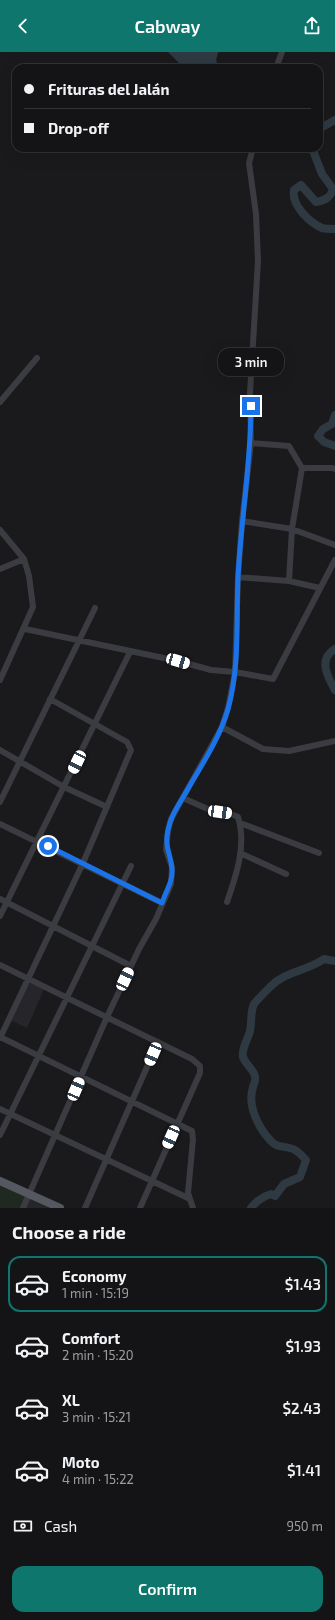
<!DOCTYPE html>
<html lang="en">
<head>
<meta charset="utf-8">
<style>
	:root { --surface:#141416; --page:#1d1d1f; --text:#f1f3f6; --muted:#9d9ea1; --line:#333335; --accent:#0f766e }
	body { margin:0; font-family:"Exo 2",sans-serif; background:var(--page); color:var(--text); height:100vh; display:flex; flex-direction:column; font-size:15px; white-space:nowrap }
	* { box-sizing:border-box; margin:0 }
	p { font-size:13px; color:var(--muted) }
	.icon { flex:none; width:22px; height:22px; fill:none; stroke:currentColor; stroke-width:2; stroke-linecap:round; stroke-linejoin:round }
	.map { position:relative; height:1156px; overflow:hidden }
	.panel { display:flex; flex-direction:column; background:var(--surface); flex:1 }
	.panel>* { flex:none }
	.guide { position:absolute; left:12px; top:12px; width:311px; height:88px; border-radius:12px; box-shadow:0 4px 16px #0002,0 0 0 1px var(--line); display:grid; align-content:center; height:88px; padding:0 12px; background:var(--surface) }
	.end { position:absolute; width:18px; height:18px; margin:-9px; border:5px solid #1a73e8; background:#fff; box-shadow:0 0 0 2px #fff }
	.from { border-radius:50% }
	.bubble { position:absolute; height:28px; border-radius:12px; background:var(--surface); box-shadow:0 4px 16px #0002,0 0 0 1px var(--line); font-size:13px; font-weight:600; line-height:28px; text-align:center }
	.car { position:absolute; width:12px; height:24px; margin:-12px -6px; border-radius:5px; box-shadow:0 0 3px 1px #0007; background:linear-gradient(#fff 24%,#345 0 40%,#fff 0 76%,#345 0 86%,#fff 0) }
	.guide b { display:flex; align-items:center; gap:14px; height:38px; font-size:15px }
	.guide b+b { border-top:1px solid var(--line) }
	.guide i { width:10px; height:10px; background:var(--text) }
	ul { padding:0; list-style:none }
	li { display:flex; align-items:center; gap:12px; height:56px; margin:0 8px 6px; padding:0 4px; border:2px solid transparent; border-radius:12px }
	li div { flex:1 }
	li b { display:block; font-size:15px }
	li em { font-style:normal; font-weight:600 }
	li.active { border-color:var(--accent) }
	li>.icon { width:36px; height:36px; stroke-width:1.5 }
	h2 { padding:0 12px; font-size:18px; line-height:48px }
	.pay { display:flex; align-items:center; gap:10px; height:44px; padding:0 12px; font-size:15px }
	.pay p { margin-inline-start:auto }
	.button { display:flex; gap:8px; margin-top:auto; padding:8px 12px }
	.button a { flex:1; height:46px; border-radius:12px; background:var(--accent); color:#fff; font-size:16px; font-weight:600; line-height:46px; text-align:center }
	header { display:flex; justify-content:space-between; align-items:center; height:52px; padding:0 12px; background:var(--accent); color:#fff; font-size:18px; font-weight:600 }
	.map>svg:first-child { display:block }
</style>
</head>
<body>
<header><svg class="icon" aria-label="back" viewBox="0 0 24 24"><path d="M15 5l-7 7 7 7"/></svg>Cabway<svg class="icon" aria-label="share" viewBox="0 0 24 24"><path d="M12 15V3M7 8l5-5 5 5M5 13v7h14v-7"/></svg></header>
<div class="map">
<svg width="335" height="1156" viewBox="0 0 335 1156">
	<rect width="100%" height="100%" fill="#1a1a1d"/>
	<path fill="#26262a" d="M27,930L44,937L27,976L10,968Z
		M30,1146L50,1156H25Z"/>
	<path fill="#1f2921" d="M0,1131L27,1144L21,1156H0Z"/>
	<path fill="#2e3942" d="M168,0H218C218,4 215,7 217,11L212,16H184Z"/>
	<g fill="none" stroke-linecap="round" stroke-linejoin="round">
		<path stroke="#2e3942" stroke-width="8" d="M319,77L335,68
			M312,96L322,122L333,137C330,146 326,148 316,150L301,133L294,138C291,153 309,170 322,176C326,177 331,177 335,177
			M335,363L332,372L323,377L318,384L324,390L335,394
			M335,597C318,607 327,624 335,638
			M251,1156C255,1150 264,1144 271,1142L275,1144L284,1132L300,1125L306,1108C303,1105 299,1100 295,1098C286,1093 277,1097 270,1088C258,1075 247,1053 253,1035C253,1033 255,1031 255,1029C257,1019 246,1014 243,1005C241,997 248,987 250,979C252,971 250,960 254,952C257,948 266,939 271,934C286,919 307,919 324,907L335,909"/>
		<path stroke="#3b3c42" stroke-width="6" d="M276,16L282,0
			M0,350L37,306
			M251,391L289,394L302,416L292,477L289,529
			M302,416H332L335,417
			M242,469L292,477L335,493
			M0,478L24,507L29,524L33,555L0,628
			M0,517L24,507
			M238,525L289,529L320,536
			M25,577L178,609L211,618L235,620L273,627L335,508
			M222,675L263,697L289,699L335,689
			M0,698L64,735L107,755
			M183,746L210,758L229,761L238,765C247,793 236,824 227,850
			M0,750L95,556
			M240,771L319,801
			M0,772L162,851
			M240,801L286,822
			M0,847L131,914
			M0,864L130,600
			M0,913L192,1007L200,1014V1021L140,1156
			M0,985L192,1079L193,1087L188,1141L193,1156
			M0,986L83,811L131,698L127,690L50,647
			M0,1057L190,1147
			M0,1083L131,814
			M23,1156L107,965L139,897L156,867L171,832L172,815L166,798L168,779L171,767L222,675L228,656L235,620L238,525L242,469L251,391L250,341L258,209L256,162L249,111L253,96
			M85,1156L158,990"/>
		<path stroke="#565861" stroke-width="8" d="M0,1129L60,1156"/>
	</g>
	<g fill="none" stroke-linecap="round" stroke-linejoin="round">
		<path stroke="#1a73e8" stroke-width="5" d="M48,794L162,851C166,838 173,830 172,817C171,801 164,796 168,778C171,762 181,750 189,735C203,711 220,685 228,657C240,614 236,569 238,525C241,468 251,411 251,354"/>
	</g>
</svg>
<i class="end from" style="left:48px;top:794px"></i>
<i class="end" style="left:251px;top:354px"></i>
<div class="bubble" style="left:218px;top:296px;width:66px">3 min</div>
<i class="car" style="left:178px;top:609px;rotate:106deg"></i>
<i class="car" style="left:77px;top:710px;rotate:206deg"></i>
<i class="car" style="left:220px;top:760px;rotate:98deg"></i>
<i class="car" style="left:125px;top:927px;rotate:25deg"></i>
<i class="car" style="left:153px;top:1002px;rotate:203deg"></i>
<i class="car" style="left:76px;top:1037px;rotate:23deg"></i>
<i class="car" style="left:171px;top:1085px;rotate:204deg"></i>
<div class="guide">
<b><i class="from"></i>Frituras del Jalán</b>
<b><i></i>Drop-off</b>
</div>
</div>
<section class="panel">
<h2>Choose a ride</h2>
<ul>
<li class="active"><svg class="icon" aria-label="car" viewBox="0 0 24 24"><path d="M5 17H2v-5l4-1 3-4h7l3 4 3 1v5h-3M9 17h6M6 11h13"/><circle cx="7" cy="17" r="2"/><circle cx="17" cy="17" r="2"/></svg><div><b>Economy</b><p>1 min · 15:19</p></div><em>$1.43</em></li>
<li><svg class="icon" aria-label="car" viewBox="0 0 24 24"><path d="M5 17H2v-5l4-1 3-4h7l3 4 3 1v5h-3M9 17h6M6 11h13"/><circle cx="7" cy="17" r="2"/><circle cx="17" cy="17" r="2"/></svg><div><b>Comfort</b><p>2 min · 15:20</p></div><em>$1.93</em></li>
<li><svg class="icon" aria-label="car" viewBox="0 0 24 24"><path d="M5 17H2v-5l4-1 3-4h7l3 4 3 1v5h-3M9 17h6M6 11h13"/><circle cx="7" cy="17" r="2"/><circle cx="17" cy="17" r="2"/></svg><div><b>XL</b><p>3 min · 15:21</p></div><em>$2.43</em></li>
<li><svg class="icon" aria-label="car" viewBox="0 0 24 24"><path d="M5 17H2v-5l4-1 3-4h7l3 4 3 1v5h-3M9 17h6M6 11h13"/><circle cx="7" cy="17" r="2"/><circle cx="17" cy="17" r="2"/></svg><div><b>Moto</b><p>4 min · 15:22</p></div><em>$1.41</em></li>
</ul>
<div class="pay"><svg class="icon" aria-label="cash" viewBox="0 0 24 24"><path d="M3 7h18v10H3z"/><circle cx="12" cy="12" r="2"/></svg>Cash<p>950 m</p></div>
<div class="button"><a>Confirm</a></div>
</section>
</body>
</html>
